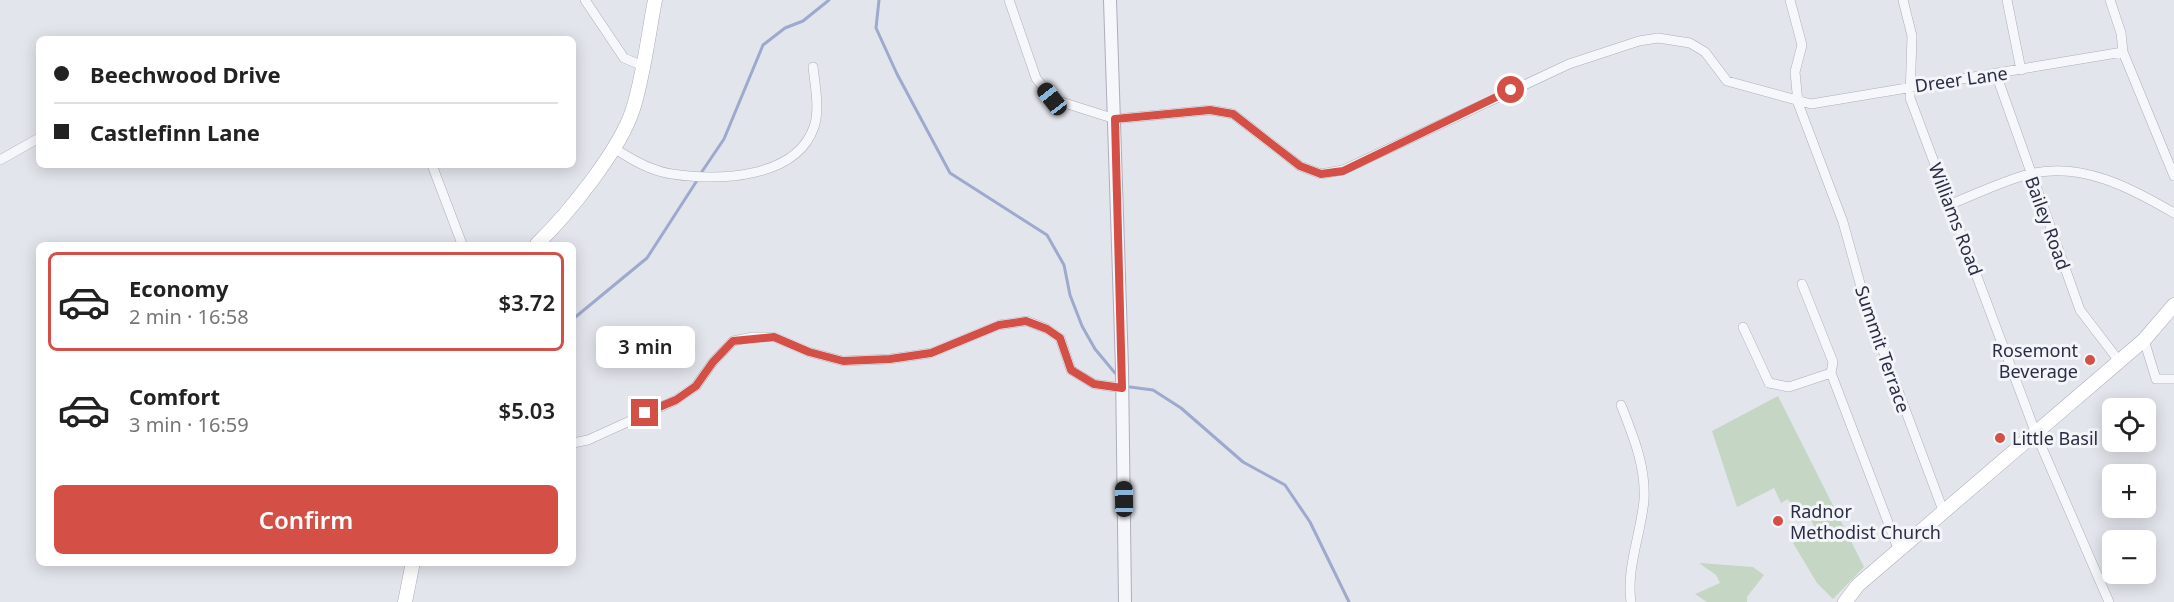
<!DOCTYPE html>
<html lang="en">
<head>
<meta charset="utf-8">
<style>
	:root { --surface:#fff; --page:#f2f2f2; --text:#222; --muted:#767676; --line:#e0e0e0; --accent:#d44f45 }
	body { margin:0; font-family:"Noto Sans",sans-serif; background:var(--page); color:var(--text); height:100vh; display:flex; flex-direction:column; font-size:22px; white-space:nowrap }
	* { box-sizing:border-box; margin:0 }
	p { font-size:20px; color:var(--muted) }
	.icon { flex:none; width:33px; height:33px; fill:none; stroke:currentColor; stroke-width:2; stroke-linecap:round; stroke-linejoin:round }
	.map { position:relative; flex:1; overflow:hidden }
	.side { position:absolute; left:36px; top:242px; width:540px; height:324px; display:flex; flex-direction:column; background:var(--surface); border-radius:9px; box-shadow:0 3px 15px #0003 }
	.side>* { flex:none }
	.banner { position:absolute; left:36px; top:36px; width:540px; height:132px; border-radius:9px; box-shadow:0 3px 15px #0003; display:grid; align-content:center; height:132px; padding:0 18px; background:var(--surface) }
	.controls { position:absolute; left:2102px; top:398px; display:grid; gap:12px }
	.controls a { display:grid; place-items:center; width:54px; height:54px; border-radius:9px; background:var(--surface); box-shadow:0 3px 15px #0003; font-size:30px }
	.end { position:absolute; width:27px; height:27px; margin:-14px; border:8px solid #d44f45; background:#fff; box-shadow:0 0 0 3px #fff }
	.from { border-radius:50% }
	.bubble { position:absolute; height:42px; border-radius:9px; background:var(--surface); box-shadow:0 3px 15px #0003; font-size:20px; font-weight:600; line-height:42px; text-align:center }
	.car { position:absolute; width:18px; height:36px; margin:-18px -9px; border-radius:8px; box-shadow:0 0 4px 2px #0007; background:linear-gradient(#222 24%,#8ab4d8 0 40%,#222 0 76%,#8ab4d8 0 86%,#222 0) }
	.banner b { display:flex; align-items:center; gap:21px; height:57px; font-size:22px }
	.banner b+b { border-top:2px solid var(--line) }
	.banner i { width:15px; height:15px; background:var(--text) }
	ul { padding:10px 0 0; list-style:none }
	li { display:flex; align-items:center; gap:18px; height:99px; margin:0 12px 9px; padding:0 6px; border:3px solid transparent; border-radius:9px }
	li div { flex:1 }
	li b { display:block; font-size:22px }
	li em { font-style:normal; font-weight:600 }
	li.on { border-color:var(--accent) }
	li>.icon { width:54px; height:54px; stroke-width:1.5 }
	.primary-button { display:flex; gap:12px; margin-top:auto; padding:12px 18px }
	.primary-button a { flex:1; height:69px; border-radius:9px; background:var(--accent); color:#fff; font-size:24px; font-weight:600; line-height:69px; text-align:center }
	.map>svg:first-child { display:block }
</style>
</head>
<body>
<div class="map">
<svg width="2174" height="602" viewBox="0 0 2174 602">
	<rect width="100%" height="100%" fill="#e3e5ec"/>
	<path fill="#c5d6c4" d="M1778,396L1864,567L1833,599L1817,583L1793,543L1816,530L1809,516L1798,520L1788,499L1781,503L1774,488L1737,507L1712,431Z
		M1699,563L1753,567L1764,575L1747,597V602H1707L1695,594L1720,583L1716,575Z"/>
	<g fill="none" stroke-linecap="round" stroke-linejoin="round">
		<path stroke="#9eaacd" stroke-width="3" d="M879,0L876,28L897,74L950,173L1047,235L1064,265L1070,295L1082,326L1095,349L1115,373
			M701,173L724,139L763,45L785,28L803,21L829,0
			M573,319L647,258L698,179
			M1130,387L1153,390L1181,408L1243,462L1285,485L1310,522L1349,602"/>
		<defs>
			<path id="minor" d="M585,0L624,58L643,66
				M1009,0L1036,78L1052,99L1115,119L1210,110L1233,114L1300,166L1321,174L1343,170L1569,64L1639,41L1658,38L1690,43L1705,52L1727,81L1811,104L2123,52
				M1790,0L1802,45L1795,72L1798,103L1843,222L1866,305L1944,513
				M1903,0L1912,36L1910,98L2036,434L2109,602
				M2007,0L2021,70
				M2110,0L2121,33L2123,52L2174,176
				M1996,74L2080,310L2119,361
				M614,148C632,160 651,171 672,174C718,181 796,179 814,127C820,110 815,85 813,67
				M0,160L39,138
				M432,165L462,244
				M1951,204C1976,194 2003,181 2029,174C2082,161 2130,188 2174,213
				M1802,284L1833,362L1831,373
				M1743,327L1769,383L1789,387L1831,373L1899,551
				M2144,340L2156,379H2174
				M1621,405C1633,436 1646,466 1644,500C1641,534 1626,568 1631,602
				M573,443L588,440L676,400L696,386L713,362L733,341L753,337H774L809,352L843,361L890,359L931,353L999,325L1027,321L1047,329L1060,338L1071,370L1094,384L1122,388"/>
			<path id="tertiary" d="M1110,0L1122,368L1125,602"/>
			<path id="secondary" d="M537,244C568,214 620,150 633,109C644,74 648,36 655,0
				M405,602L413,562
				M1845,602L1858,585L2144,340L2174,305"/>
		</defs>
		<use href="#minor" stroke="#acaeba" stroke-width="10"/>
		<use href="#tertiary" stroke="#acaeba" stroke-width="14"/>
		<use href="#secondary" stroke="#acaeba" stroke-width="15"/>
		<use href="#minor" stroke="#f6f7fa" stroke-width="9"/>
		<use href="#tertiary" stroke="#f6f7fa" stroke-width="12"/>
		<use href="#secondary" stroke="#fff" stroke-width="14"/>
	</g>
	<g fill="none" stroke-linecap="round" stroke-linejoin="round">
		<path stroke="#d44f45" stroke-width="8" d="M645,413L676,400L696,386L713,362L733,341L774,337L809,352L843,361L890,359L931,353L999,325L1026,321L1047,329L1060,338L1071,370L1094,384L1122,388L1115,119L1210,110L1233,114L1300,166L1321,174L1343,171L1511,90"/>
	</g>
	<g fill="#d44f45" stroke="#f3f5f9" stroke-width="2">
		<circle cx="2090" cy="360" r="6"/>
		<circle cx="2000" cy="438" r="6"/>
		<circle cx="1778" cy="521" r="6"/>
	</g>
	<g text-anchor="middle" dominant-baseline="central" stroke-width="6" stroke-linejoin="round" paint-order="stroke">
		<g font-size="18" fill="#2a2e45" stroke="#f3f5f9">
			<text transform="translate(1961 79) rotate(-8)">Dreer Lane</text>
			<text transform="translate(1956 219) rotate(69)">Williams Road</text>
			<text transform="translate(2048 223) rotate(70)">Bailey Road</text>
			<text transform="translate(1883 349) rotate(71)">Summit Terrace</text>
		</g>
		<g font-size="18" fill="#2a2e45" stroke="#f3f5f9" text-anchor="start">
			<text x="2078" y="350" text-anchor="end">Rosemont<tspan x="2078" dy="21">Beverage</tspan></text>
			<text x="2012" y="438">Little Basil</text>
			<text x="1790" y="511">Radnor<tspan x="1790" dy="21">Methodist Church</tspan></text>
		</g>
	</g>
</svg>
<div class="controls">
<a><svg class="icon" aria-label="locate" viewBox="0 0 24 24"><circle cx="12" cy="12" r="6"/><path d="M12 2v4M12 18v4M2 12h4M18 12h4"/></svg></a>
<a>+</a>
<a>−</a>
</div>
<i class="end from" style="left:1511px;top:90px"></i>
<i class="end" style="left:645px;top:413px"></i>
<div class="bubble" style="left:596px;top:326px;width:99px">3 min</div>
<i class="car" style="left:1052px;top:99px;rotate:322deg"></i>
<i class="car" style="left:1124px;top:499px;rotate:359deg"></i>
<div class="banner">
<b><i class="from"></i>Beechwood Drive</b>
<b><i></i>Castlefinn Lane</b>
</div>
<section class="side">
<ul>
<li class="on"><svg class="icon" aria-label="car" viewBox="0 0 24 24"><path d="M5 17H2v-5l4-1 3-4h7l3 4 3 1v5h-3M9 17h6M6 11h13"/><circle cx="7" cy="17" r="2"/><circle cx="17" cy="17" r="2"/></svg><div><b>Economy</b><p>2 min · 16:58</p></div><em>$3.72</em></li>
<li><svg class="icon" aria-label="car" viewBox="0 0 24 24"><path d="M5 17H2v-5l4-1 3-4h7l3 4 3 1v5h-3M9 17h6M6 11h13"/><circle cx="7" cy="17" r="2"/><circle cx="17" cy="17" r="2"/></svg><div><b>Comfort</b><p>3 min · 16:59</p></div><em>$5.03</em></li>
</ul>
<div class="primary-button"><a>Confirm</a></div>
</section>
</div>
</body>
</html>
